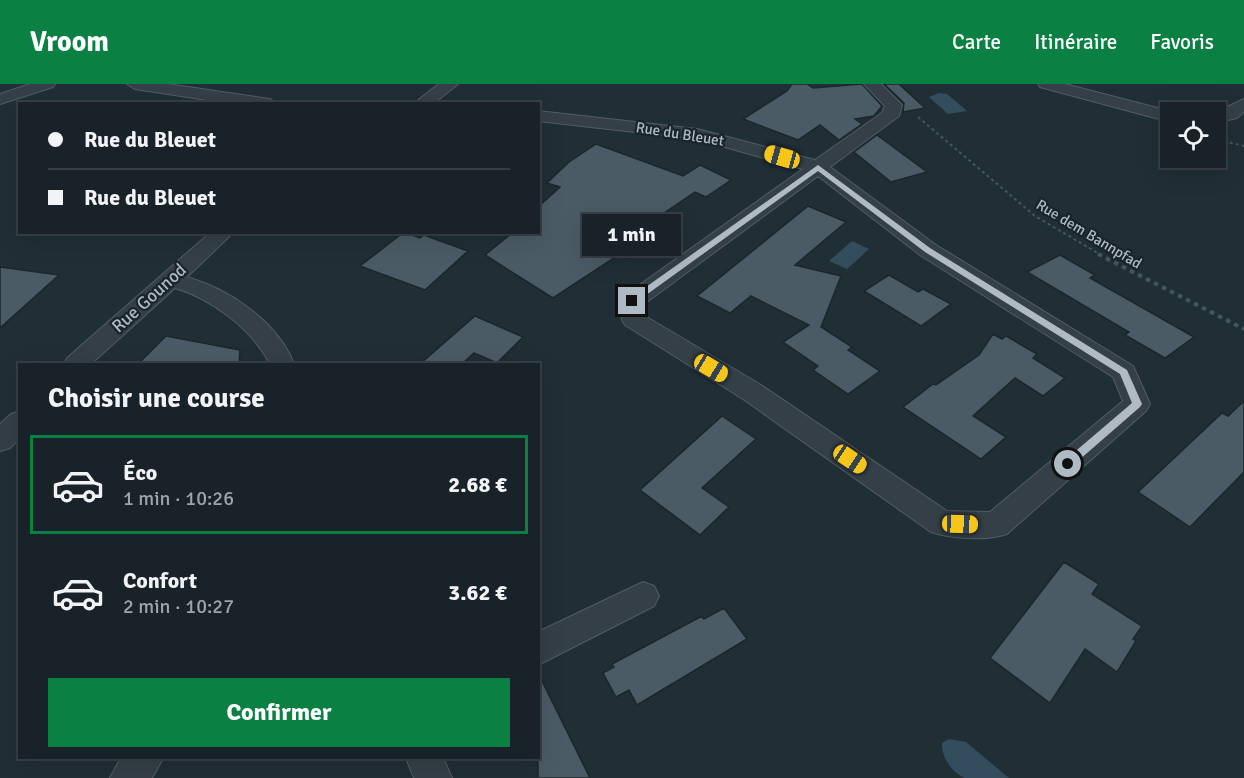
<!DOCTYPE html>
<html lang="fr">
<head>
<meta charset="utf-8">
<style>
	:root { --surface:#182228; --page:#212a30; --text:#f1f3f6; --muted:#9fa4a8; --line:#363f45; --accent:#0b8043 }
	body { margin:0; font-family:Signika,sans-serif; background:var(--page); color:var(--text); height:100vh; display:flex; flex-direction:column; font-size:22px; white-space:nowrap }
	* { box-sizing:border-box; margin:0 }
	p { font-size:20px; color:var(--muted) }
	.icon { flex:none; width:33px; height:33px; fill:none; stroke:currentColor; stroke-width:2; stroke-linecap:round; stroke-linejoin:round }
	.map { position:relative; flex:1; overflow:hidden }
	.panel { position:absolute; left:18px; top:279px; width:522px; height:396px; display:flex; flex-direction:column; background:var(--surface); border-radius:0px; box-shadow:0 6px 24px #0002,0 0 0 2px var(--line) }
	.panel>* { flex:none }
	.hud { position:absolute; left:18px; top:18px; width:522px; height:132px; border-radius:0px; box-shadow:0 6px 24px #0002,0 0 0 2px var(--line); display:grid; align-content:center; height:132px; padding:0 30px; background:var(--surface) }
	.tools { position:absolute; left:1160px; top:18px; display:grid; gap:12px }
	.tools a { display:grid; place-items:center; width:66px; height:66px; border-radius:0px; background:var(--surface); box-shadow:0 6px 24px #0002,0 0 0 2px var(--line); font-size:30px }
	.end { position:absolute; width:27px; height:27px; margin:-14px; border:8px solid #aebac4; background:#111; box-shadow:0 0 0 3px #111 }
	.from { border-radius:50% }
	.bubble { position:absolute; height:42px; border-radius:0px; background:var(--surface); box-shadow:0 6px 24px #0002,0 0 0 2px var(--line); font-size:20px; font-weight:700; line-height:42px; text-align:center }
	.car { position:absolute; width:18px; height:36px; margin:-18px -9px; border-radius:8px; box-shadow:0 0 4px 2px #0007; background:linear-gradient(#f5c518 24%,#345 0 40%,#f5c518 0 76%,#345 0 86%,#f5c518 0) }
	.hud b { display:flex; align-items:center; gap:21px; height:57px; font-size:22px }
	.hud b+b { border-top:2px solid var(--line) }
	.hud i { width:15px; height:15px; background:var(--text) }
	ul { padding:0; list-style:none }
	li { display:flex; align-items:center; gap:18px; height:99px; margin:0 12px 9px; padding:0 18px; border:3px solid transparent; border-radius:0px }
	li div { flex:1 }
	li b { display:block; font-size:22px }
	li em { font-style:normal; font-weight:700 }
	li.current { border-color:var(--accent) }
	li>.icon { width:54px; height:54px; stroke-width:1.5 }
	h2 { padding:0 30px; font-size:27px; line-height:72px }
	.cta { display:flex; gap:12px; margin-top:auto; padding:12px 30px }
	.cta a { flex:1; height:69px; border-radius:0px; background:var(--accent); color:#fff; font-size:24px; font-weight:700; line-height:69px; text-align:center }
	header { display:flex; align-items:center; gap:36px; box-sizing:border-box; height:84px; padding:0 30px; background:var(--accent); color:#fff }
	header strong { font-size:28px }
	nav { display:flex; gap:33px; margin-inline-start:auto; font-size:21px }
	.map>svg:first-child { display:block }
</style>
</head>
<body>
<header>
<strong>Vroom</strong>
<nav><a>Carte</a><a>Itinéraire</a><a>Favoris</a></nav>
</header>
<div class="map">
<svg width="1244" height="694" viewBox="0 0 1244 694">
	<rect width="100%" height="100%" fill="#202e36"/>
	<path fill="#344d5d" d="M939,9L947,10L967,27L948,30L929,13Z
		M852,157L869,165L847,185L829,177Z
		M949,655L966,658L1009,694C997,694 976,694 965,694C952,689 941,672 942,659Z"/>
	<path fill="#4b5b65" stroke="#1b262d" stroke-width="1.5" d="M792,0H807L813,4L862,0L882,22L874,32L855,35L862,40L839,56L820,41L798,56L743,35L787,7Z
		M884,0H899L925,24L903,28L904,19Z
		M877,51L927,88L891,98L854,68Z
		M596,60L683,92L700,81L731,96L706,113L695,108L642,144L660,153L628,174L620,170L553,214L485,171L513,148H538V123L560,103L547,99L569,78Z
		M808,122L846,138L795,181L841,192L821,243L852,263L848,266L880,287L848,310L813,286L818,282L783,258L809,241L751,212L730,229L697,212Z
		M404,148L420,154L424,151L468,167L425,206L360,182Z
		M1060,171L1095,191L1090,194L1194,253L1165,274L1125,251L1129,248L1027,188Z
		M0,183L59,191L0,244Z
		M889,191L918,208L923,205L951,220L921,242L864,207Z
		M475,232L523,253L497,279L474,269L462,280H420Z
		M993,250L1002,255L1006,252L1037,270L1033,274L1065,294L1043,312L1015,294L973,332L1006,353L981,375L903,323L933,300L936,301L979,271Z
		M166,252L240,266L239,280H138Z
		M1244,317V388L1190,443L1138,408L1222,329L1228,332Z
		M722,332L756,355L702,404L729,423L700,451L640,406Z
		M1064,478L1099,500L1092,510L1142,542L1133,555L1136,557L1117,588L1085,565L1050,619L990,574Z
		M724,524L747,555L637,621L629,606L616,613L603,589L614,583L612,580L702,532L704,535Z
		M538,589L590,694H538Z"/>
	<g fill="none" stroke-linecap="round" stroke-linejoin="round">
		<defs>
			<path id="minor" d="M30,0H55L53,3L0,20V10Z
				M127,0H168L270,15L278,20H233L135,5Z
				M439,0H458L433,20H413Z
				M864,0H881L902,21L899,32L830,83L936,161L1133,282L1150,320L1146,327L1007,450C986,457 952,455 931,448L743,315L625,241C619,233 619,220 624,212L803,85L696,55L538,37V27L697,45L815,76L882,29L885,22ZM818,92L920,171L1113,293L1123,317L990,428L947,427L761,301L645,232L644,220Z
				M1038,0H1065L1173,28H1170V38L1040,3Z
				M1244,15V28L1237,34L1215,39V29Z
				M211,148H234L187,193C229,205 278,238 294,280H270C252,245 212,215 175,204L91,280H64L67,274Z
				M20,327V354L10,364L0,367V340L11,330Z
				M643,498L654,502L659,512L654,522L538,581V548Z
				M121,674H163L152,694H110Z
				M406,674H443L452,694H414Z"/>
		</defs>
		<use href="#minor" stroke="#515d65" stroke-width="2"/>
		<path stroke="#445857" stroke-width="2" stroke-dasharray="3 3" stroke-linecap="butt" d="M918,33L1035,132L1101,171
			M1224,57L1244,62"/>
		<path stroke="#445857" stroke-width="4" stroke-dasharray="4.5 4.5" stroke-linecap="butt" d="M1098,170L1244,245"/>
		<use href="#minor" fill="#343f47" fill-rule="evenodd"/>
	</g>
	<path fill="#aebac4" d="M818,81L930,164L1127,286L1142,320L1140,323L1071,383H1064V377L1132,319L1120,290L925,168L818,87L635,219H629V215Z"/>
	<g text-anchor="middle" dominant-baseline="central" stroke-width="4.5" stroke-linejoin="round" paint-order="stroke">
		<g font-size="15" fill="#aebac4" stroke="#19242b">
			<text transform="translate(680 50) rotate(9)">Rue du Bleuet</text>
			<text transform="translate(1089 150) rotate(31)">Rue dem Bannpfad</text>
		</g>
		<g font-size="18" fill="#aebac4" stroke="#19242b">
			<text transform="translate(149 214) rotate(-42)">Rue Gounod</text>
		</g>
	</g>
</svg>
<div class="tools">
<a><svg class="icon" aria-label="locate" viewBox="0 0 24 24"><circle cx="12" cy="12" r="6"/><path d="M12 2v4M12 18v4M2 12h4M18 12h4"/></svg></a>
</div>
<i class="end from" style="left:1068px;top:380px"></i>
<i class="end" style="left:632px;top:217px"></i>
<div class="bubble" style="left:582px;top:130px;width:99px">1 min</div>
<i class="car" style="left:782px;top:73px;rotate:286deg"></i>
<i class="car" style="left:711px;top:284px;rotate:121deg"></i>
<i class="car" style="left:850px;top:375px;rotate:124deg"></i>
<i class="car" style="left:960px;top:440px;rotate:92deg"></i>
<div class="hud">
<b><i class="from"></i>Rue du Bleuet</b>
<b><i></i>Rue du Bleuet</b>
</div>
<section class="panel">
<h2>Choisir une course</h2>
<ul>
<li class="current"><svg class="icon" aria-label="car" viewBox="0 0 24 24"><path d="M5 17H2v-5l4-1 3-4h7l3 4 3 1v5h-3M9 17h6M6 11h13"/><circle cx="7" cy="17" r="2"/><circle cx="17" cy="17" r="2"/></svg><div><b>Éco</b><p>1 min · 10:26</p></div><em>2.68 €</em></li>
<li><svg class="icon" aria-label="car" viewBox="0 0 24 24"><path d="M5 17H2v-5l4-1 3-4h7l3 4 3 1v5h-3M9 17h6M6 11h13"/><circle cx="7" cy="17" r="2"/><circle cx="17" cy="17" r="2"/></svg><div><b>Confort</b><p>2 min · 10:27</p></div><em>3.62 €</em></li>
</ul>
<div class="cta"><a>Confirmer</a></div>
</section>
</div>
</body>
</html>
